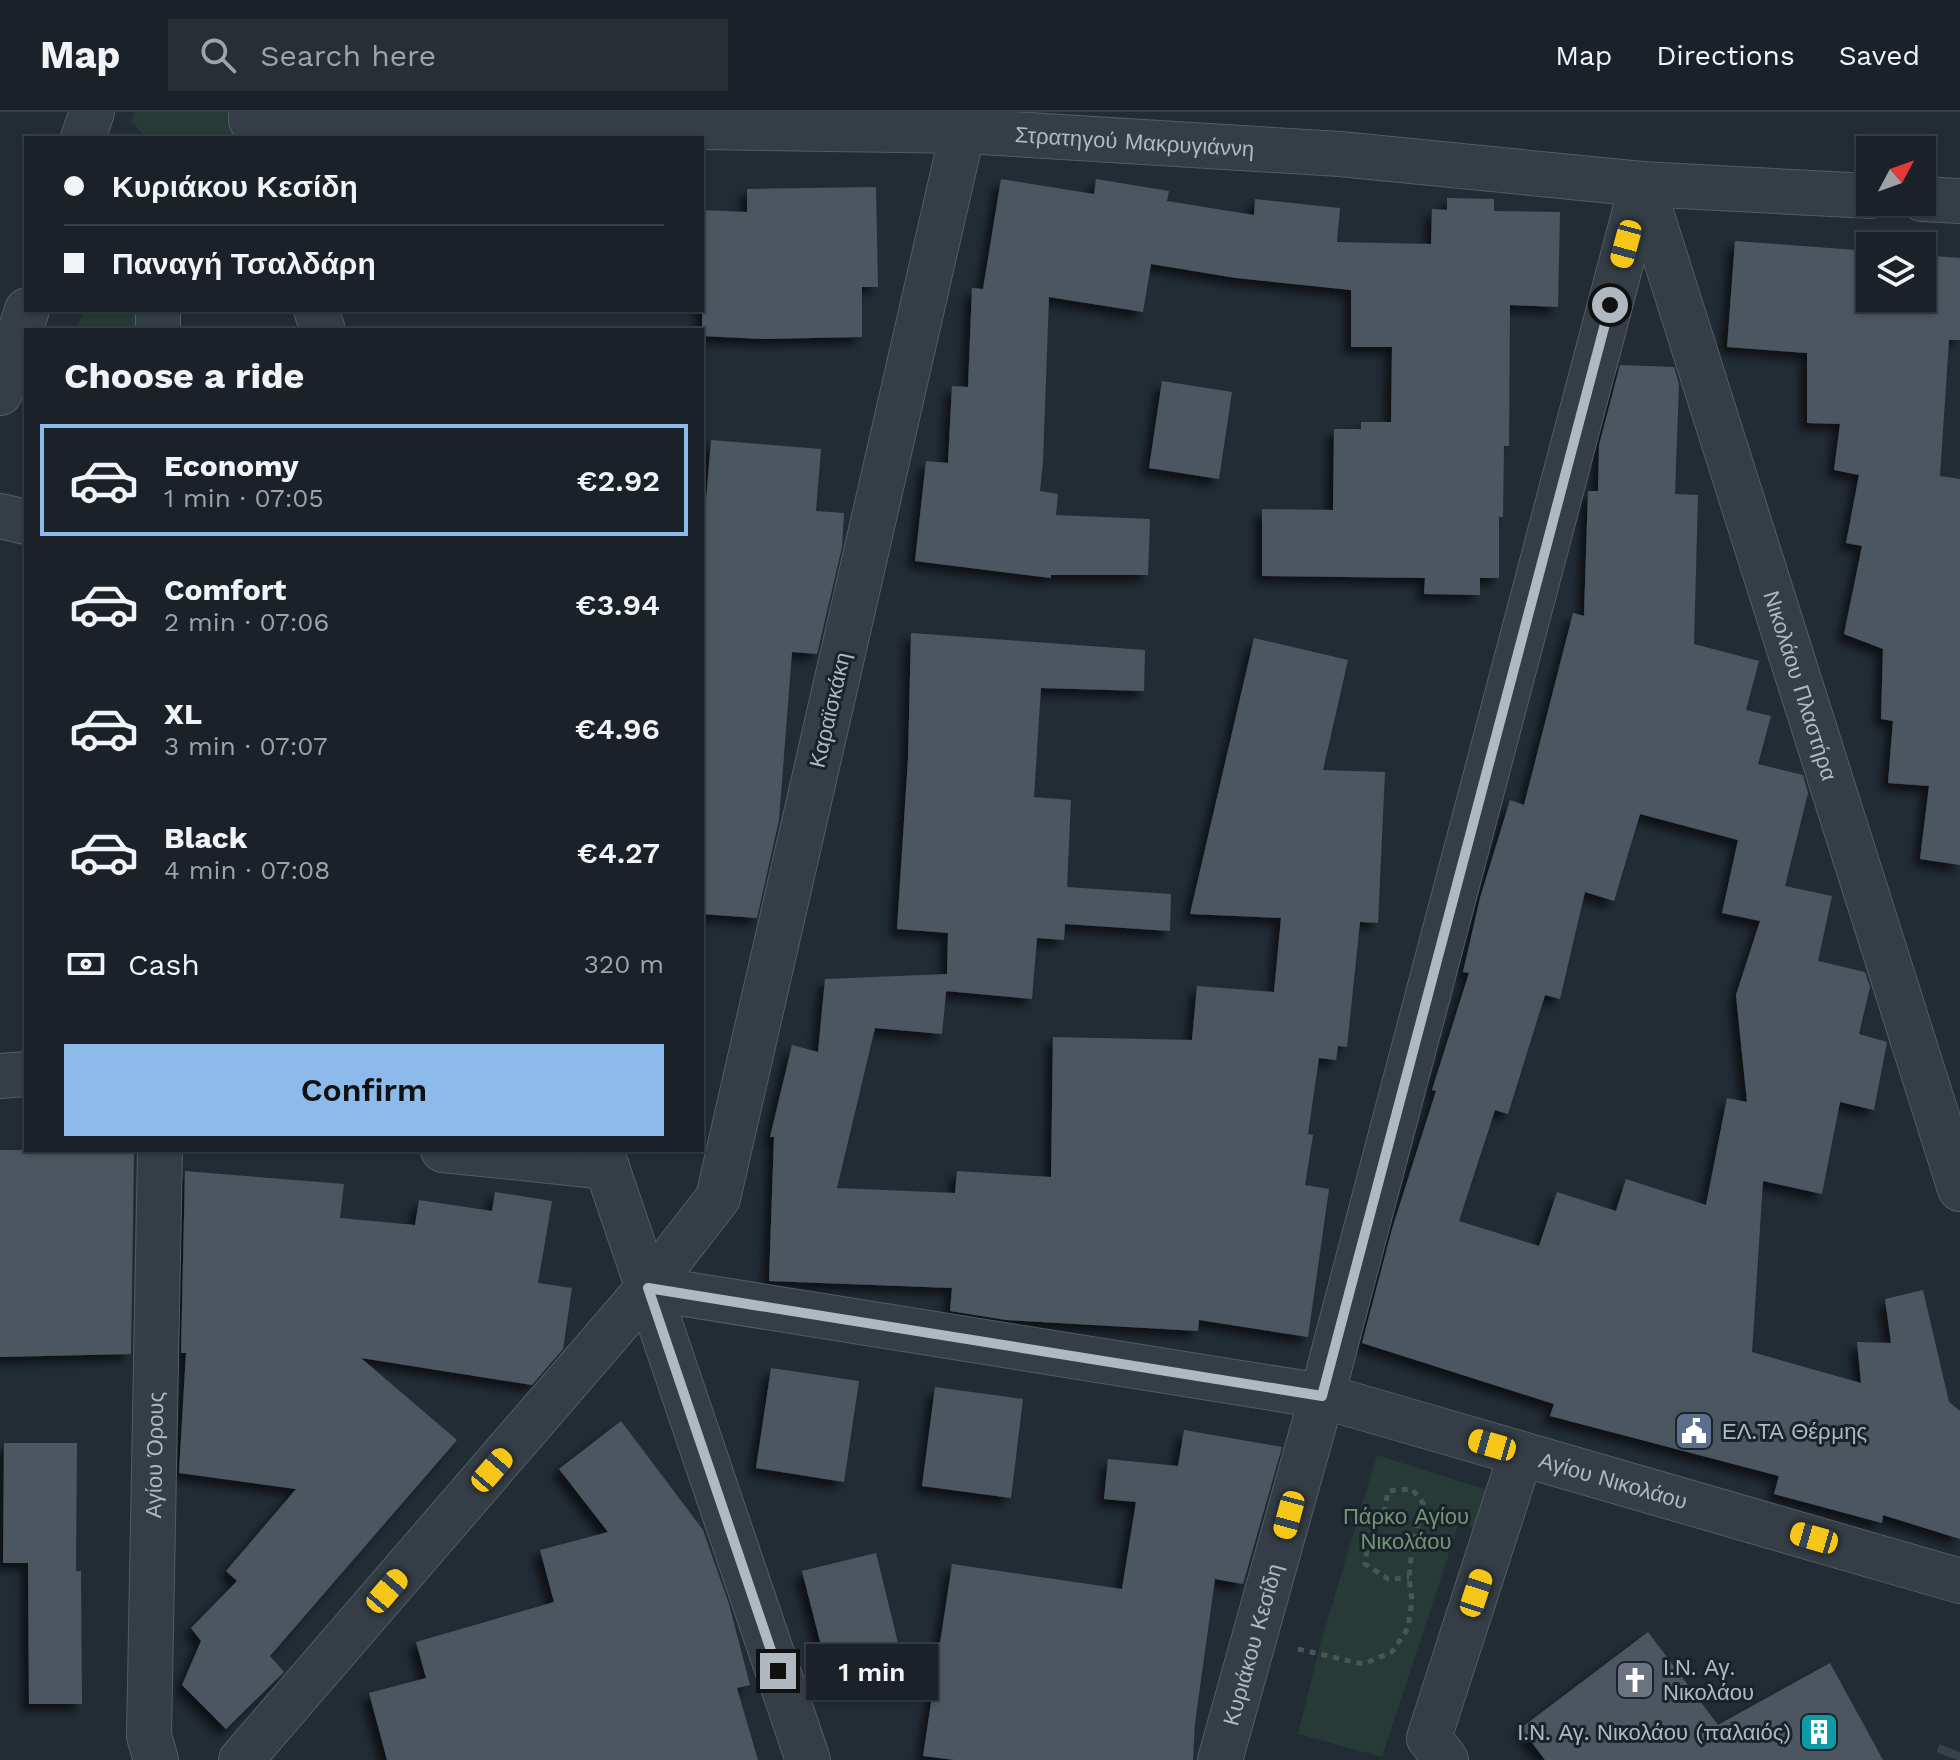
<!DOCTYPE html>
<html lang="en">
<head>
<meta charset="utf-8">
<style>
	:root { --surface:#1a2128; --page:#272e34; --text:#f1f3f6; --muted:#9fa3a8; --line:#383e45; --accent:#8cbbeb }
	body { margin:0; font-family:"Work Sans",sans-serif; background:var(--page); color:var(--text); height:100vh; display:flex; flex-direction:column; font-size:30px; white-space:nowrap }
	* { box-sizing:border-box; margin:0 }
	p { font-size:26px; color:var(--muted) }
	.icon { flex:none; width:44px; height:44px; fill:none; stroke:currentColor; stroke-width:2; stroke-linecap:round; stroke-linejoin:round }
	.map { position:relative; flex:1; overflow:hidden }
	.drawer { position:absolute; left:24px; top:216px; width:680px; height:824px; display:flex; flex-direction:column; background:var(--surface); border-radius:0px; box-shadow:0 2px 6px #0004,0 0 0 2px var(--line) }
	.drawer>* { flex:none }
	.hud { position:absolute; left:24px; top:24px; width:680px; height:176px; border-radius:0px; box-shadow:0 2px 6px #0004,0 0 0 2px var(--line); display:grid; align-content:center; height:176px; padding:0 40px; background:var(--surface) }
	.needle { width:52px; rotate:49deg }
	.tools { position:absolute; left:1856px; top:24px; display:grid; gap:16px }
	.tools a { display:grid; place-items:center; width:80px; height:80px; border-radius:0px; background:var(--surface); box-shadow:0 2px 6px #0004,0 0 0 2px var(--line); font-size:40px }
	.end { position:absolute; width:36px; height:36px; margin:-18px; border:10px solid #b0b9c2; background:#111; box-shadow:0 0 0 4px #111 }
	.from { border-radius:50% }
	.bubble { position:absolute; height:56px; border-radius:0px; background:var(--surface); box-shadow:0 2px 6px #0004,0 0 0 2px var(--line); font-size:26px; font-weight:600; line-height:56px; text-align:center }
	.car { position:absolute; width:24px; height:48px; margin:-24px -12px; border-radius:10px; box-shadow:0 0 6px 2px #0007; background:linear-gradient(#f5c518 24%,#345 0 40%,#f5c518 0 76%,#345 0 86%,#f5c518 0) }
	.hud b { display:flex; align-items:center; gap:28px; height:76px; font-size:30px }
	.hud b+b { border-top:2px solid var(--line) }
	.hud i { width:20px; height:20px; background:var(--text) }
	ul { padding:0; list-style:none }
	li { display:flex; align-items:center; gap:24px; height:112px; margin:0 16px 12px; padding:0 24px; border:4px solid transparent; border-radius:0px }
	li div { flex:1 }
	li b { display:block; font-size:30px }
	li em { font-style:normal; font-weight:600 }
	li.selected { border-color:var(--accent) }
	li>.icon { width:72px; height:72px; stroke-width:1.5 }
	h2 { padding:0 40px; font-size:36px; line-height:96px }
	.pay { display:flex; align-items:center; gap:20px; height:88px; padding:0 40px; font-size:30px }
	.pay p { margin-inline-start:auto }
	.action { display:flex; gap:16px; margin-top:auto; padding:16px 40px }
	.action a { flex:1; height:92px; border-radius:0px; background:var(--accent); color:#111; font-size:32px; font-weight:600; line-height:92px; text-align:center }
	header { display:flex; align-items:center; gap:48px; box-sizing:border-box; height:112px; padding:0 40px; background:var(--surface); border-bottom:2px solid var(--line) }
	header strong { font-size:38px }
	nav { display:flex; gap:44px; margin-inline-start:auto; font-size:28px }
	.search { width:560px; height:72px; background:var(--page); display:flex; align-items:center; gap:20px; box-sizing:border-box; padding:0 28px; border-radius:0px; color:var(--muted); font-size:30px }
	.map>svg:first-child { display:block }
</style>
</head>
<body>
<header>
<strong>Map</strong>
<div class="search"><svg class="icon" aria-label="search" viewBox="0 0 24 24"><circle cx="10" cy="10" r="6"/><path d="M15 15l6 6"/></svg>Search here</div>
<nav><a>Map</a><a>Directions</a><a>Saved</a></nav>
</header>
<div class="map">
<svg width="1960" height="1648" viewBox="0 0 1960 1648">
	<defs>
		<filter id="shadow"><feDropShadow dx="-7" dy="7" stdDeviation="4" flood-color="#0009"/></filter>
	</defs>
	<rect width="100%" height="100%" fill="#222c35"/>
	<path fill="#273a38" d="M134,0H241L248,26H147L131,10Z
		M83,198H138V218H77Z
		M1377,1343L1490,1379L1479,1417L1459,1411L1382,1645L1298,1622L1320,1533Z"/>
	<path fill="#4b5760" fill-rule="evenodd" filter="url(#shadow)" d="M1001,67L1094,82L1096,67L1169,79L1167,89L1254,103L1255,87L1340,96L1337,130L1431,132L1432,97L1447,98V86L1494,87V99L1560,100L1558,195L1510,193L1509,334H1504L1503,405H1499V466H1480V483L1424,482L1425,466L1262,464V397L1333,398L1334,317H1361V310H1391L1392,235H1351V178L1236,166L1151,152L1143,200L1049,185L1043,349L1040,379L1058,382L1056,403L1150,407L1148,463H1051V466L915,449L926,349L948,351L952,274L968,275L972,176L983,177Z
		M876,75L878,175H862V225L762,227L702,224V98L747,100V77Z
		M1735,129L1870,139V186H1922V143L1960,146V228H1949L1940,364L1960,367V753L1920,747L1929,674L1888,671L1893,609L1881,607L1883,537L1844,522L1862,434L1846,431L1859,363L1834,358L1840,312L1807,311V241L1727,235Z
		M1620,253L1674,255L1679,272L1675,382L1698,383L1694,532L1759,549L1746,598L1771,604L1758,652L1803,663L1808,681L1785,774L1832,784L1818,849L1865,860L1870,875L1859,922L1887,930L1874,998L1840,990L1822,1082L1763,1069L1752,1240L1861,1271L1857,1230L1891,1231L1885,1187L1923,1178L1949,1290L1960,1299V1427L1883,1403L1882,1411L1774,1382L1779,1364L1550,1304L1554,1292L1362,1231L1392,1117L1436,979L1432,978L1469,861L1463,860L1480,786L1510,688L1524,693L1573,501L1584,504L1588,379H1598L1599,333ZM1640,702L1738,728L1722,801L1760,809L1736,883L1747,990L1727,986L1706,1093L1626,1067L1616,1099L1557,1080L1539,1134L1459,1109L1495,998L1508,1002L1545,883L1560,887L1585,780L1614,789Z
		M1162,269L1232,280L1219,367L1149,356Z
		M711,328L821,337L816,399L844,401L842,435L817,542L792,540L779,708L757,806L702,802V401H705Z
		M911,521L1145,538L1144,579L1041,576L1034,685L1071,688L1067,775L1171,782L1170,819L1065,812L1064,828L1037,826L1032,887L946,879L947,870L942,922L875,916L837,1076L955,1081L957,1059L1051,1065L1053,925L1192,928L1197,874L1274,880L1281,806L1190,802L1254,526L1348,548L1323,658L1385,660L1378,811L1360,810L1347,935L1338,934L1336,948L1319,946L1308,1022L1313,1023L1305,1073L1329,1077L1308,1225L1199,1208L1198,1219L1006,1208L950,1199L952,1176L769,1169L774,1025H770L792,933L818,940L825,867L947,862L948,821L897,817L908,647Z
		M0,1038L134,1039L131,1242L0,1245Z
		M185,1059L344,1072L340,1106L415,1113L419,1088L492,1099L495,1080L552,1089L538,1171L572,1176L563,1237L532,1273L361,1246L457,1328L270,1544L284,1560L226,1617L182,1573L201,1529L191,1516L237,1469L226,1459L296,1377L179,1361L186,1241H181Z
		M771,1256L859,1269L844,1370L756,1356Z
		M935,1275L1023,1287L1011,1386L922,1374Z
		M621,1309L703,1418L729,1492L750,1573L737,1576L758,1648H387L369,1581L426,1566L416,1530L554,1490L540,1438L608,1420L559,1357Z
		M1184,1318L1282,1335L1243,1472L1215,1467L1195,1611L1193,1648H955L923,1644L952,1452L1122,1477L1136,1390L1104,1387L1108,1347L1178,1354Z
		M4,1331H77L76,1459H81L82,1592H29L28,1451H3Z
		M876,1441L898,1531L825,1549L802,1459Z
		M1648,1520L1718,1613L1830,1551L1883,1648H1545L1521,1616Z"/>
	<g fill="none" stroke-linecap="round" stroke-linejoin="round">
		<path stroke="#37414a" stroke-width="44" stroke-dasharray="44 22" stroke-linecap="butt" d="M1957,1648L1960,1640"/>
		<defs>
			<g id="minor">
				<path id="s1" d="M251,8L964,19L1340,42L1642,72L1870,84"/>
				<path id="s2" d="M1642,72L1960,1077"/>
				<path d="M1922,87L1960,89"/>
				<path d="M158,198V218"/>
				<path d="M0,404L26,410"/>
				<path d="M0,964L26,962"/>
				<path d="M443,1038L607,1055"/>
				<path id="s3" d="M156,1648L149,1624L160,1038"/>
				<path d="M241,1648L648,1176"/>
				<path id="s4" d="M1220,1648L1322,1284L1642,72"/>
				<path d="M1446,1648L1429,1626L1521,1342"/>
			</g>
			<g id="tertiary">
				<path d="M251,0L257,26"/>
				<path id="s5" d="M967,0L718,1086L648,1176L1322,1284L1960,1469"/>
				<path d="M83,26L92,0"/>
				<path d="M316,198L323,218"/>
				<path d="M0,281L27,198"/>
				<path d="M601,1038L808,1648"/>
			</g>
		</defs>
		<use href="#minor" stroke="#535c63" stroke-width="46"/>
		<use href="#tertiary" stroke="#535c63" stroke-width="46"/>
		<path stroke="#465757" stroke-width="5" stroke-dasharray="6 6" stroke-linecap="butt" d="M1298,1537L1363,1552L1392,1540L1408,1516L1412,1488L1409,1466L1412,1437L1423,1391L1412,1377L1388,1379L1384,1401L1368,1428L1365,1452L1388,1467L1409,1466"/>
		<use href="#minor" stroke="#353e46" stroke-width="44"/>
		<use href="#tertiary" stroke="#353e46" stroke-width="44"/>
	</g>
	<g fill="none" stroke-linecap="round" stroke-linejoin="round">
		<path stroke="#b0b9c2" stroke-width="10" d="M778,1559L648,1176L1322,1284L1610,193"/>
	</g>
	<defs>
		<symbol id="civic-square" viewBox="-11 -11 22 22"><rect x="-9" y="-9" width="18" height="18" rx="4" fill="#5c6f8a" stroke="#1b232a"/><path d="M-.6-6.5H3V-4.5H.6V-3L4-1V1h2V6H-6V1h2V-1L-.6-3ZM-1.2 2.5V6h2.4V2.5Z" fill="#fff"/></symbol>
		<symbol id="church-square" viewBox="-11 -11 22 22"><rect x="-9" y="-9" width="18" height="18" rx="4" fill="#6b7280" stroke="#1b232a"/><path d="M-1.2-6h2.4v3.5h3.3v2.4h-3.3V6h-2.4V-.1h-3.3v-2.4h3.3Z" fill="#fff"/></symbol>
		<symbol id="building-square" viewBox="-11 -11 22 22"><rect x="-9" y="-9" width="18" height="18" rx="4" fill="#0f9aa8" stroke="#1b232a"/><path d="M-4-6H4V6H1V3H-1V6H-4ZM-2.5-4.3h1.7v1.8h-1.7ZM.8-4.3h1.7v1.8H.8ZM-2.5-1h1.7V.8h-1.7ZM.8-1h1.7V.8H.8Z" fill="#fff"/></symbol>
	</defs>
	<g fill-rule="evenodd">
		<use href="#civic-square" x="1672" y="1297" width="44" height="44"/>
		<use href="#church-square" x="1613" y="1546" width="44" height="44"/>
		<use href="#building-square" x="1797" y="1598" width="44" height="44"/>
	</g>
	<g text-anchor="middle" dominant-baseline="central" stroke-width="6" stroke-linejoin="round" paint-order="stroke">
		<g font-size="22" fill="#b0b9c2" stroke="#1b232a">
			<text stroke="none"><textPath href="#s1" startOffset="884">Στρατηγού Μακρυγιάννη</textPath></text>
			<text stroke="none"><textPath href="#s2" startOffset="526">Νικολάου Πλαστήρα</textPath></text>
			<text transform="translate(830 598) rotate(-77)">Καραϊσκάκη</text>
			<text stroke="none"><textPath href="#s3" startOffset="306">Αγίου Όρους</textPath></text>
			<text stroke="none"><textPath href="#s5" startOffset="2214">Αγίου Νικολάου</textPath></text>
			<text stroke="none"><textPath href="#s4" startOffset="120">Κυριάκου Κεσίδη</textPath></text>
		</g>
		<g font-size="22" fill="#b0b9c2" stroke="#1b232a" text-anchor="start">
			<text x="1722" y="1319">ΕΛ.ΤΑ Θέρμης</text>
			<text x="1663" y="1555">Ι.Ν. Αγ.<tspan x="1663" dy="25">Νικολάου</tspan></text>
			<text x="1791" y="1620" text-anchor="end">Ι.Ν. Αγ. Νικολάου (παλαιός)</text>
		</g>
		<g font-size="22" fill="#719676" stroke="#1b232a">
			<text x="1406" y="1404">Πάρκο Αγίου<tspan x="1406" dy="25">Νικολάου</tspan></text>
		</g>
	</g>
</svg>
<div class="tools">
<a><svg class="needle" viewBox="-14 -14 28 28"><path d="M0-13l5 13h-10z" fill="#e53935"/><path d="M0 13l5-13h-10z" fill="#9fa3a8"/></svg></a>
<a><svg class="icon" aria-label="layers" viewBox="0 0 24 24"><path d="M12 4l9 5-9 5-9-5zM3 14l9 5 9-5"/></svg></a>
</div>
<i class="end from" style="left:1610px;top:193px"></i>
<i class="end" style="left:778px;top:1559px"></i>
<div class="bubble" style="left:806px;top:1532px;width:132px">1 min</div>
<i class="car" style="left:1626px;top:132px;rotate:195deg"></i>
<i class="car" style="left:1492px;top:1333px;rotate:286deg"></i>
<i class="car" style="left:492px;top:1358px;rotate:41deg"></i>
<i class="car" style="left:1289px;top:1403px;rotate:195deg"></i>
<i class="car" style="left:1814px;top:1426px;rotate:286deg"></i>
<i class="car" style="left:387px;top:1479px;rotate:41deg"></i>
<i class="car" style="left:1476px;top:1481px;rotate:18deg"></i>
<div class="hud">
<b><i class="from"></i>Κυριάκου Κεσίδη</b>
<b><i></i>Παναγή Τσαλδάρη</b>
</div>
<section class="drawer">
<h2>Choose a ride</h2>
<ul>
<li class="selected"><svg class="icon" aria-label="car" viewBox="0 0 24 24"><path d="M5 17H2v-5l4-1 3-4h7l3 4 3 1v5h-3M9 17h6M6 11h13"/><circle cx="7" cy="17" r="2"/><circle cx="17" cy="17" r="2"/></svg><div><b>Economy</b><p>1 min · 07:05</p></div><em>€2.92</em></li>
<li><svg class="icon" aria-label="car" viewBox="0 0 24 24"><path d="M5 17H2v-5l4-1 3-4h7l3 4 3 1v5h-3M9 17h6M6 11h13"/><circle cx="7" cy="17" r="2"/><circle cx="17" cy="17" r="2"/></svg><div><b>Comfort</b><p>2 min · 07:06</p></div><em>€3.94</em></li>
<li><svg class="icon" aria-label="car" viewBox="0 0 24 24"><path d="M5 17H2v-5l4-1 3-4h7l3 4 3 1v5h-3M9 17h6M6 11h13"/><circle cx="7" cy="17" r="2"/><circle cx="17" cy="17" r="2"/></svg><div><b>XL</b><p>3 min · 07:07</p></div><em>€4.96</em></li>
<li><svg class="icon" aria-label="car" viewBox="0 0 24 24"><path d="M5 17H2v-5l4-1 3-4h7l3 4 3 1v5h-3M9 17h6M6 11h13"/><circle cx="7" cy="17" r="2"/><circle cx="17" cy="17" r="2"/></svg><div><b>Black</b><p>4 min · 07:08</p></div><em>€4.27</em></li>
</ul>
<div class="pay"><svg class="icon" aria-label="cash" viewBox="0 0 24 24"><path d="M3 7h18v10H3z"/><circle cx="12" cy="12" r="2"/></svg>Cash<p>320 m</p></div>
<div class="action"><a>Confirm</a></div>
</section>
</div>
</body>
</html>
